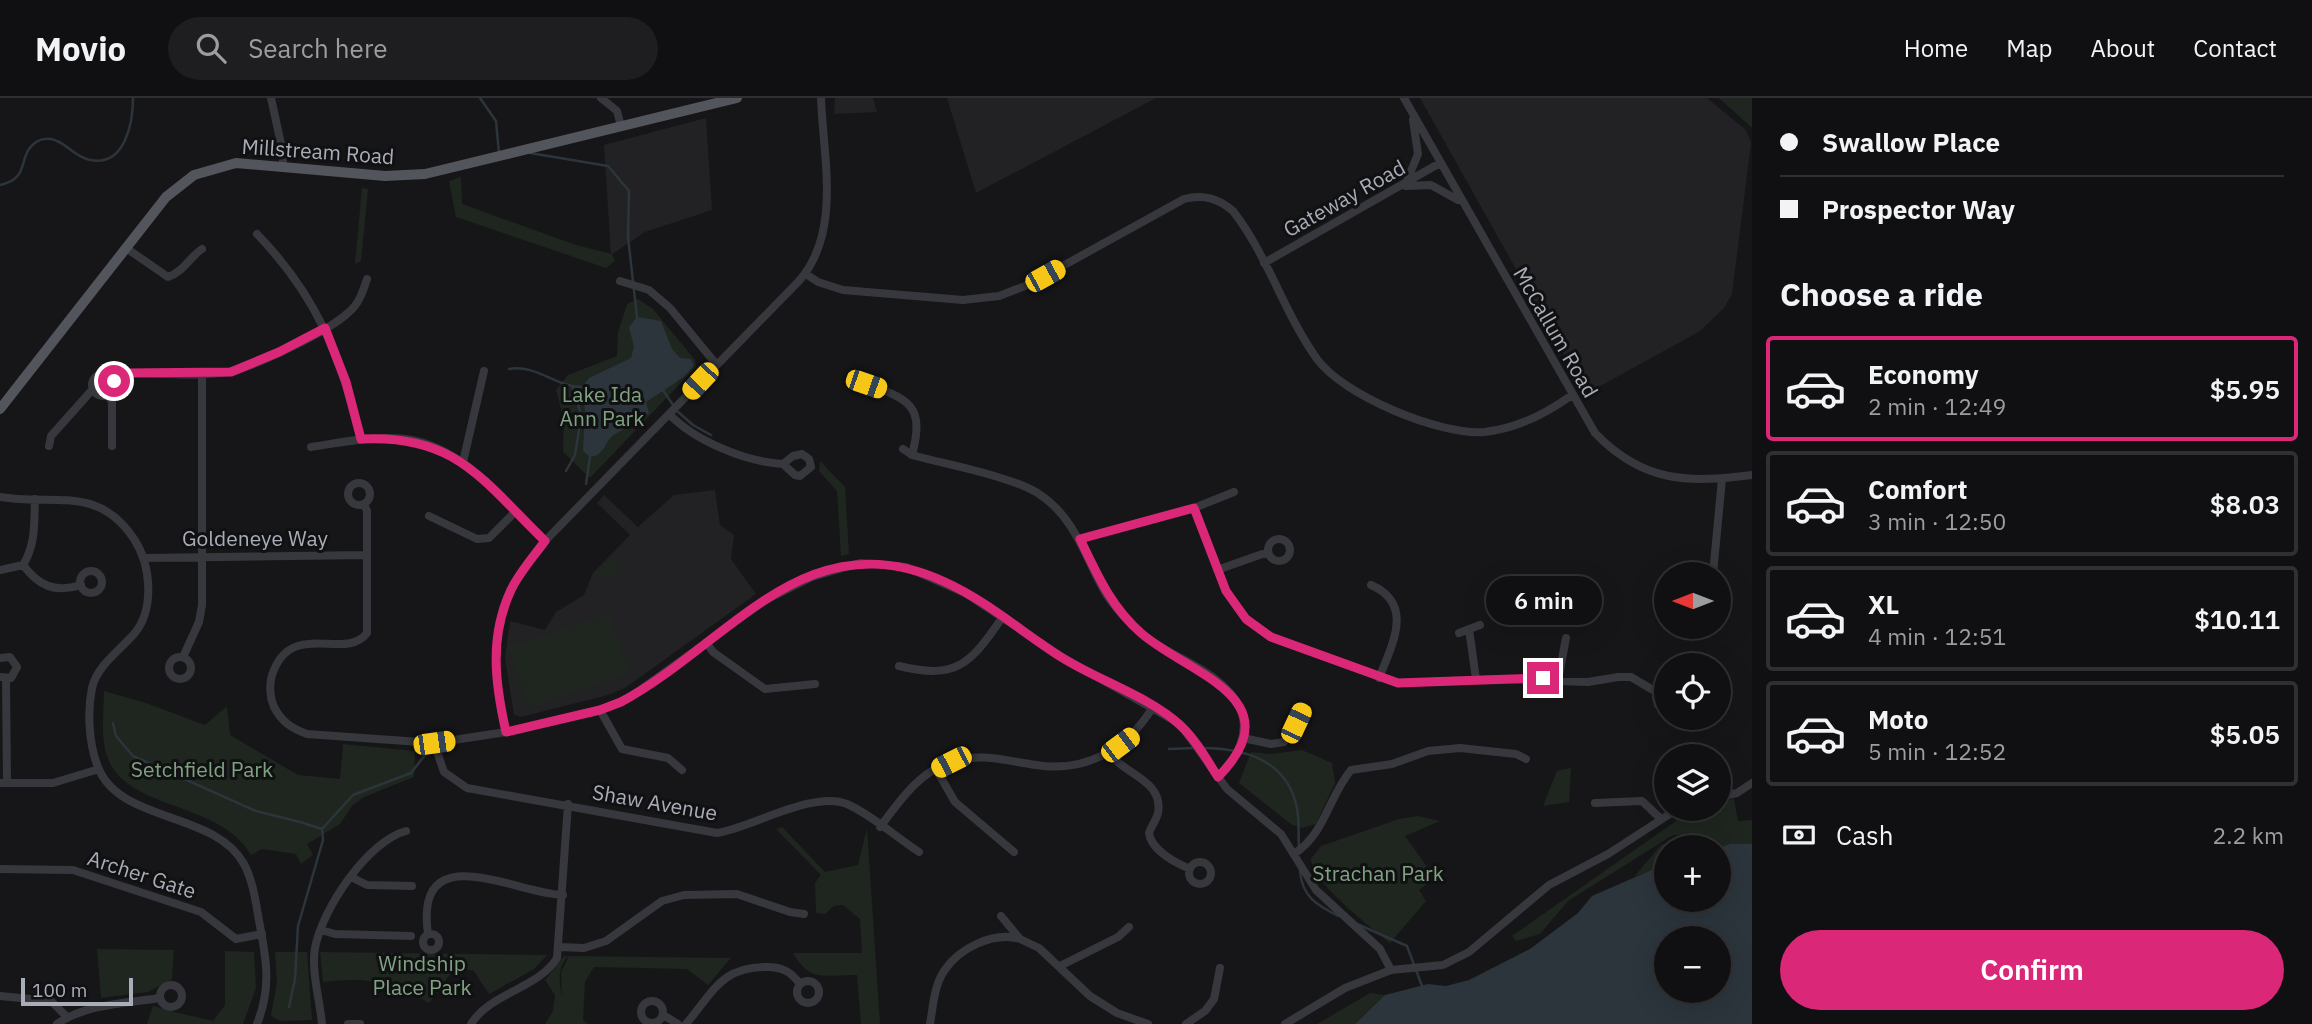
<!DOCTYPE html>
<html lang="en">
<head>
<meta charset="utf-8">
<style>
	:root { --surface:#101012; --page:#1e1e20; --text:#f1f3f6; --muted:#9c9d9f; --line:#303032; --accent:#db2777 }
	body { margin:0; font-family:"IBM Plex Sans",sans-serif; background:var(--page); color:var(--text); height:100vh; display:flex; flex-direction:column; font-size:26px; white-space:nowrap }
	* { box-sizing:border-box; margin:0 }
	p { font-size:23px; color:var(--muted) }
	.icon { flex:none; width:38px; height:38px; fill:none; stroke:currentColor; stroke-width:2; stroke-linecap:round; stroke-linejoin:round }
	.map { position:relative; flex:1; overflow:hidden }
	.sheet { display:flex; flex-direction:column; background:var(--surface); width:560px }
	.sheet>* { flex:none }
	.top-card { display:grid; align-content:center; height:154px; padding:0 28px; background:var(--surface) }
	.needle { width:46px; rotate:270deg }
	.buttons { position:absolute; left:1654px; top:464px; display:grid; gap:14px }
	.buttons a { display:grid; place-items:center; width:77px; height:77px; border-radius:50%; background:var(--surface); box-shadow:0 7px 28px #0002,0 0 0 2px var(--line); font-size:35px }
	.scale { position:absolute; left:21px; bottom:18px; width:112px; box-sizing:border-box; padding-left:7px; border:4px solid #a8adb8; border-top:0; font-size:19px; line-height:24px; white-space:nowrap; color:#a8adb8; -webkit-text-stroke:5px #111113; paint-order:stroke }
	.end { position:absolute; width:32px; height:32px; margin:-16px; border:9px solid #db2777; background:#fff; box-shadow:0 0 0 4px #fff }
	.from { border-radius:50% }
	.bubble { position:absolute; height:49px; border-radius:24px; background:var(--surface); box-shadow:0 7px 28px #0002,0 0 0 2px var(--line); font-size:23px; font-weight:600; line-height:49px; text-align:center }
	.car { position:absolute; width:21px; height:42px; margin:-21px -10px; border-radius:9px; box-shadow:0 0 5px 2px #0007; background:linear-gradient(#f5c518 24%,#345 0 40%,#f5c518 0 76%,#345 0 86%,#f5c518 0) }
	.top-card b { display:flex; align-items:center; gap:24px; height:66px; font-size:26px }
	.top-card b+b { border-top:2px solid var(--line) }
	.top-card i { width:18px; height:18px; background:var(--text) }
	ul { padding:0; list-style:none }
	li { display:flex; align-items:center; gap:21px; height:105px; margin:0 14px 10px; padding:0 14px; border:4px solid var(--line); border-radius:7px }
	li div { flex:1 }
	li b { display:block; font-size:26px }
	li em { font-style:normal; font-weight:600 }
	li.on { border-color:var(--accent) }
	li>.icon { width:63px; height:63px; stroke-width:1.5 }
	h2 { padding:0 28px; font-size:32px; line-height:84px }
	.pay { display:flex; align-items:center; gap:18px; height:77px; padding:0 28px; font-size:26px }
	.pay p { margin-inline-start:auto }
	.primary-button { display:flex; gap:14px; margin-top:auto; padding:14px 28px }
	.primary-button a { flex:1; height:80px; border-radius:42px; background:var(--accent); color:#fff; font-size:28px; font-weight:600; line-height:80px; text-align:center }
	header { display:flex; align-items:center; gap:42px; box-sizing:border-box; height:98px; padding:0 35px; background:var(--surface); border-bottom:2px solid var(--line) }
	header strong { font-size:33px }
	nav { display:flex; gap:38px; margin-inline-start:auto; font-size:24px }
	.search { width:490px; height:63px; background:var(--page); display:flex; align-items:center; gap:18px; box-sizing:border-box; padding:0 24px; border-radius:38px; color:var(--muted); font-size:26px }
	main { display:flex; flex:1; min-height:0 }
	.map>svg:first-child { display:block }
</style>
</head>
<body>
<header>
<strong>Movio</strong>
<div class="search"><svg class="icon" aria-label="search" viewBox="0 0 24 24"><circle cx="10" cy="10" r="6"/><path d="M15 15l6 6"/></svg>Search here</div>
<nav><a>Home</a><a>Map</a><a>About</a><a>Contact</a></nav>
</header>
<main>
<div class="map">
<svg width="1752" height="926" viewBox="0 0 1752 926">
	<rect width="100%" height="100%" fill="#161618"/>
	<path fill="#222225" d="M835,0H873L877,14L834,16Z
		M947,0H1156L976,95Z
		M1420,0H1707L1746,32L1751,45L1732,196L1724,210L1700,233L1586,296Z
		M706,20L712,112L645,134L611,157L604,47Z
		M715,392L720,427L734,437L731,461L756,496L625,590L608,597L521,619L514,617L505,560L510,523L545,532L556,514L584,497L593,475L630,437L597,405L604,397L638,429L674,397Z"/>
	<path fill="#1e261f" d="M1719,0H1752V30Z
		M461,79L462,106L576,147L612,156L615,163L606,170L456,119L449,83Z
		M362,90L368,91L361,163L355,166Z
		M638,201L653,211L695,262L696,269L590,380L563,354L564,322L556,292L568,277L617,258L618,234L627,206Z
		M820,363L845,389L849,456L841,458L837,393L819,373Z
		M615,457L625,467L608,484L598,475Z
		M609,515L630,576L529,610L508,549Z
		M104,593L146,605L205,627L227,608L230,637L298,677L340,681L343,646L415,653L414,679L364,699L352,708L340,726L307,746L313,757L301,766L296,756L262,751L251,757C220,702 126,714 107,658C100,638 104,614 104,593Z
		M1302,652L1332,665L1335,685L1316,726L1302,730L1292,727L1239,685L1251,654L1270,656Z
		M1571,670L1569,704L1543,708L1557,673Z
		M1734,701L1738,723L1752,722V746L1719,750L1666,749V767L1634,779L1661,747L1682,737H1673L1568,803L1540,836L1516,843L1512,838L1686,716L1696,711L1718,710L1719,703Z
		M1418,718L1440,723L1405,738L1435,780L1419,792L1426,803L1390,845C1371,829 1312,785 1311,761L1321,748L1399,721Z
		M782,729L825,774L858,767L867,730L880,926H861L857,877C825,876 811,886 793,855H862L860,821L843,807L834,808L825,816L816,815L815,785L821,777L776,731Z
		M97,851L174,852L172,881L148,894L101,900Z
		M225,853L254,854L256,890L243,926H147L153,908C173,914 193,918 213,923L225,907Z
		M275,854H307L312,922L280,923L271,918L277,884Z
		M320,854L547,857L534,871L489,896L473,872H453L429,905C389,883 369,879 323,884Z
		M564,858H568C556,871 560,885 562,900L561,874L569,858L731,860L708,887L687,871L594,869L585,884L583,922L588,926H545L553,913L555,897L545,882Z
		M1370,895L1385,897L1355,926H1317Z"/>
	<path fill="#2c353c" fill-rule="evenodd" d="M637,219L661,223L672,251L680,260L691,261L694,268L684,279L646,304L649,315C641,326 626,329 615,336C604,343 606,357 590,359L583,353L585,313L582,289L589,280L631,260L634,249L629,229Z
		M1730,746H1752V926H1355L1385,897L1428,886L1446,888L1469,882L1530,851L1578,815L1592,798L1661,768L1666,767V802H1718L1719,750ZM1666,840H1718V892H1666Z"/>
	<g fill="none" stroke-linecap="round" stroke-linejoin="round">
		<path stroke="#2c353c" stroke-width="2.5" d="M480,0L496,23L499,55
			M530,55L608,68L629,93L628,139L637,219
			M0,87C32,80 16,58 36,44C42,40 51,40 57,43C69,48 75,59 90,62C125,69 133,25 133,0
			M509,271C536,266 556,289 582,289
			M663,292L673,307
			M677,313L693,327L711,337
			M566,373L575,357L580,326L581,316L572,288
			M586,386L590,359
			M113,625L116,638L133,658L256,713L304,725
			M1201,650C1242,650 1285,661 1296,706C1300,720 1298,735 1299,749
			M1169,651L1194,650
			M306,726L322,731
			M1300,773C1302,799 1317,807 1338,818
			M1357,826L1407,848L1422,888
			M289,909L295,881L298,828L323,742L322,731L353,697L411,675L425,657"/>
		<path stroke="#37383d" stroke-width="8" d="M271,0L283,55V68
			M601,0L617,13L621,28
			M1404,0L1595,335C1643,385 1688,385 1752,377
			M1407,83L1418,56L1413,22
			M1406,88L1431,87L1458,102
			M257,136C318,199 340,258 361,341
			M126,150L168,179C182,175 190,159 202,151
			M1264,165L1440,65
			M806,176L818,184L843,192L963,202L999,198L1030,186L1184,101C1203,96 1218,100 1233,113C1268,158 1284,215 1317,261C1344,298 1439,337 1484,334C1515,331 1547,315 1572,297
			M620,183L649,192L670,210L716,266
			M92 287a11 11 0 1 1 22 0a11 11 0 1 1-22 0Z
			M112,280L125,275C158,275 195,279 228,274C255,269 329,233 349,214C359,206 363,193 367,181
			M866,286C910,301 925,308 912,357
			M108,297L112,304V348
			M669,316C695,343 746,364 783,366L793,358L802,356L809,361L811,369L800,378L795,377L783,366
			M49,348L51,338L93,291
			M311,349C338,345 365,339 392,340C457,340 503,401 545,443
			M903,351L912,357C944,366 1014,379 1039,396C1076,420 1085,460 1106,496C1114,509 1130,526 1142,536C1171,560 1221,572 1239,608C1252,635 1236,661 1218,679
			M463,364L484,273
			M348 396a11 11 0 1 1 22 0a11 11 0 1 1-22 0Z
			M0,399C52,408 98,386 134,441C151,467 155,511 134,536C119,553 97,568 92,590C87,614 89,647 98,669C119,725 215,713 244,766C254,785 256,807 260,828C267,864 271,891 257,926
			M364,406L367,413V535C345,564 291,520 272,577C269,587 270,600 274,609C282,624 291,630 307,636L434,645L506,634L600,612L629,600L764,503L812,479L860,465L906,469L965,495L1062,559L1180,626L1227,691L1281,736L1316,792L1380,851L1391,872
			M1194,410L1226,493L1246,521L1271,539L1398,585L1503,581L1588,584L1618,579H1631L1658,595
			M429,418L477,441L489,440L515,414
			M1268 452a11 11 0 1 1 22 0a11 11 0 1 1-22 0Z
			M1080,441L1194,410L1234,394
			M144,460L367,457
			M23,467C39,488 54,495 81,487
			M0,472L23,467C36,446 34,425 35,401
			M1217,472L1268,454
			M80 484a11 11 0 1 1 22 0a11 11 0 1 1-22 0Z
			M1713,476L1722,381
			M1371,487C1415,506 1392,547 1379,580
			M1469,531L1476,581
			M1459,535L1480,527
			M706,544L713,554L765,591L815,586
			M169 570a11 11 0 1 1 22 0a11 11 0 1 1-22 0Z
			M183,559L199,524L202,507V275
			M0,560L10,559L17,569L11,580L0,579
			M899,568C957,582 970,566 1002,520
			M6,581L7,685
			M1558,582L1566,540
			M1666,590L1656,599L1658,607L1666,612
			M600,612L622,651L668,660L682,672
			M506,634C495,585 489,539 511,492C519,474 534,458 545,443L799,183C842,134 823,59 821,0
			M1243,640L1271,646L1284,644L1303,609
			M434,645L444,674L467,690L717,735C753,729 814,692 847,706C872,717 896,739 919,754
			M1109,655C1123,676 1164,682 1158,715C1156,723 1151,728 1149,735C1151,752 1176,765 1190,771
			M936,671L955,704L1014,754
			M0,685H53L99,671
			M1718,699L1737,695L1752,685
			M1595,705L1642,703L1660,720
			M880,729C900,703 918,675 950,664C980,654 1007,663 1036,667C1086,675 1127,651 1153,609
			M1294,756C1325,736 1328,700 1351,672L1392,666L1428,653L1460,650L1516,656L1526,661
			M1189 775a11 11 0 1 1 22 0a11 11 0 1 1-22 0Z
			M0,771L73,772L201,814L236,841L262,836
			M351,779L367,787L412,788
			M1001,818L1020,841L1039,850L1090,898L1117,915L1148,926
			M321,832L335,836L411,838
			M423 844a8 8 0 1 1 16 0a8 8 0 1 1-16 0Z
			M428,836C414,737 514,795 563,797
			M560,849L584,850L606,843L662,803L684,797L737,796L790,814L804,816
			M1060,868L1118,839L1129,829
			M797 894a11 11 0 1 1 22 0a11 11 0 1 1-22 0Z
			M160 898a11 11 0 1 1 22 0a11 11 0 1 1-22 0Z
			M0,898L51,903L67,919
			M641 914a11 11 0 1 1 22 0a11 11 0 1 1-22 0Z
			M663,917L678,926
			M57,926C85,906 127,905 160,900
			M322,926C320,903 311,873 315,850C322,811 368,743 406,733
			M348,926H360
			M471,926C491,894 538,891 557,860L568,706
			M686,926C714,893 721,869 767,869C783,869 791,874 800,886
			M930,926C933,909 934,888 944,873C959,850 994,833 1020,841
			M1186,926L1205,913L1214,901L1220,870
			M1285,926L1345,890L1391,872L1443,867L1469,854L1549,787L1608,756L1679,710"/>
		<path stroke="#53555c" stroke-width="10" d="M0,311L166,99L194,77L236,65L385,78L425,76L737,0"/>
	</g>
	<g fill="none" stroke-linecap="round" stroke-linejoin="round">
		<path stroke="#db2777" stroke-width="9" d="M114,283L111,280L125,275L231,274L279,254L325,230L346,284L361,341C456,336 482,382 545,443C534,458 519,475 511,492C489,539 495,585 506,634L600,612L621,604C729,546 806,419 945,484C987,503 1023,535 1061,559C1097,582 1151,599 1181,628C1196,642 1207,662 1218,679C1296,600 1186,575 1141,535C1111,509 1097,476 1080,441L1194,410L1226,493L1246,521L1271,539L1398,585L1543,580"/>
	</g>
	<g text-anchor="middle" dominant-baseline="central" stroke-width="6" stroke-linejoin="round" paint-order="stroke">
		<g font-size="21" fill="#a8adb8" stroke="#111113">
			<text transform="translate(318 53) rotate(4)">Millstream Road</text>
			<text transform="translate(1344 100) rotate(-29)">Gateway Road</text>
			<text transform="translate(1556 234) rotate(60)">McCallum Road</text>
			<text x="255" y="440">Goldeneye Way</text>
			<text transform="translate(655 704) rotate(10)">Shaw Avenue</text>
			<text transform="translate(142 776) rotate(18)">Archer Gate</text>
		</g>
		<g font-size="21" fill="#7fa381" stroke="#111113">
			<text x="602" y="296">Lake Ida<tspan x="602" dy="24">Ann Park</tspan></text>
			<text x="202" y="671">Setchfield Park</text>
			<text x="1378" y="775">Strachan Park</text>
			<text x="422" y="865">Windship<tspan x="422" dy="24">Place Park</tspan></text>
		</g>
	</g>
</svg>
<div class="buttons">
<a><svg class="needle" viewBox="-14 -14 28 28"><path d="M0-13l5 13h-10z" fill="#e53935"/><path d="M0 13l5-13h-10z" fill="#9c9d9f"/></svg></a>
<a><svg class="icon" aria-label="locate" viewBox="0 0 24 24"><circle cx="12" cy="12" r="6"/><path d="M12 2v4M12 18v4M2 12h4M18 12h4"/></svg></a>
<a><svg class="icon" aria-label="layers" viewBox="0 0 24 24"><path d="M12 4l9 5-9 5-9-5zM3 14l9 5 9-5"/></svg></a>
<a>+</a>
<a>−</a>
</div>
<div class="scale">100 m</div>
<i class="end from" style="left:114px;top:283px"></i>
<i class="end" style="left:1543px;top:580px"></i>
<div class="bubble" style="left:1486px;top:478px;width:116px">6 min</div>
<i class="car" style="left:1045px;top:178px;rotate:61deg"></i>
<i class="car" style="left:700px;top:283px;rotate:223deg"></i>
<i class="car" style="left:866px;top:286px;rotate:109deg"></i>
<i class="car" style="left:1296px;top:625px;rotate:25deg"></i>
<i class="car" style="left:434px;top:645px;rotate:82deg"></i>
<i class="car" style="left:1120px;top:647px;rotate:53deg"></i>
<i class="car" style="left:951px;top:664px;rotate:243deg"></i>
</div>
<section class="sheet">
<div class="top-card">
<b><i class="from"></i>Swallow Place</b>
<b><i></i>Prospector Way</b>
</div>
<h2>Choose a ride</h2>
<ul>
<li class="on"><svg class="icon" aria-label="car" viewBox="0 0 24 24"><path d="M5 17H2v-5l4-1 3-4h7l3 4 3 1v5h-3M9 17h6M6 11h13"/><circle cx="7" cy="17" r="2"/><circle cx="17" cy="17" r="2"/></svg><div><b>Economy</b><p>2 min · 12:49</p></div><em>$5.95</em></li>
<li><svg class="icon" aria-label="car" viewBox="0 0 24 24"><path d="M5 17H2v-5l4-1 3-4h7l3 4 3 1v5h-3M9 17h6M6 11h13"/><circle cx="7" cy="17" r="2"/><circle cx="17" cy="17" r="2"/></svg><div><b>Comfort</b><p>3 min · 12:50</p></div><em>$8.03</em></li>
<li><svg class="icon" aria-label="car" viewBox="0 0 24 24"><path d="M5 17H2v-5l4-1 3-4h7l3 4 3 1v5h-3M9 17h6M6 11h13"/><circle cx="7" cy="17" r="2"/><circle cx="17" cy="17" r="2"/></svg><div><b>XL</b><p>4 min · 12:51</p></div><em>$10.11</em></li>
<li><svg class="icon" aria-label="car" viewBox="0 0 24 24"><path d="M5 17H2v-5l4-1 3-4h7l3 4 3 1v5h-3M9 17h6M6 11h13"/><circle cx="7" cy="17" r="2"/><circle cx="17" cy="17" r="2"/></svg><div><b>Moto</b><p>5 min · 12:52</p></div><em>$5.05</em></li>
</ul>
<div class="pay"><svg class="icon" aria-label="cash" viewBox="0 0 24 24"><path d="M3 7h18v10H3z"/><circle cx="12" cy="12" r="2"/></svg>Cash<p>2.2 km</p></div>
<div class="primary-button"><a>Confirm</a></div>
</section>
</main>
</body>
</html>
